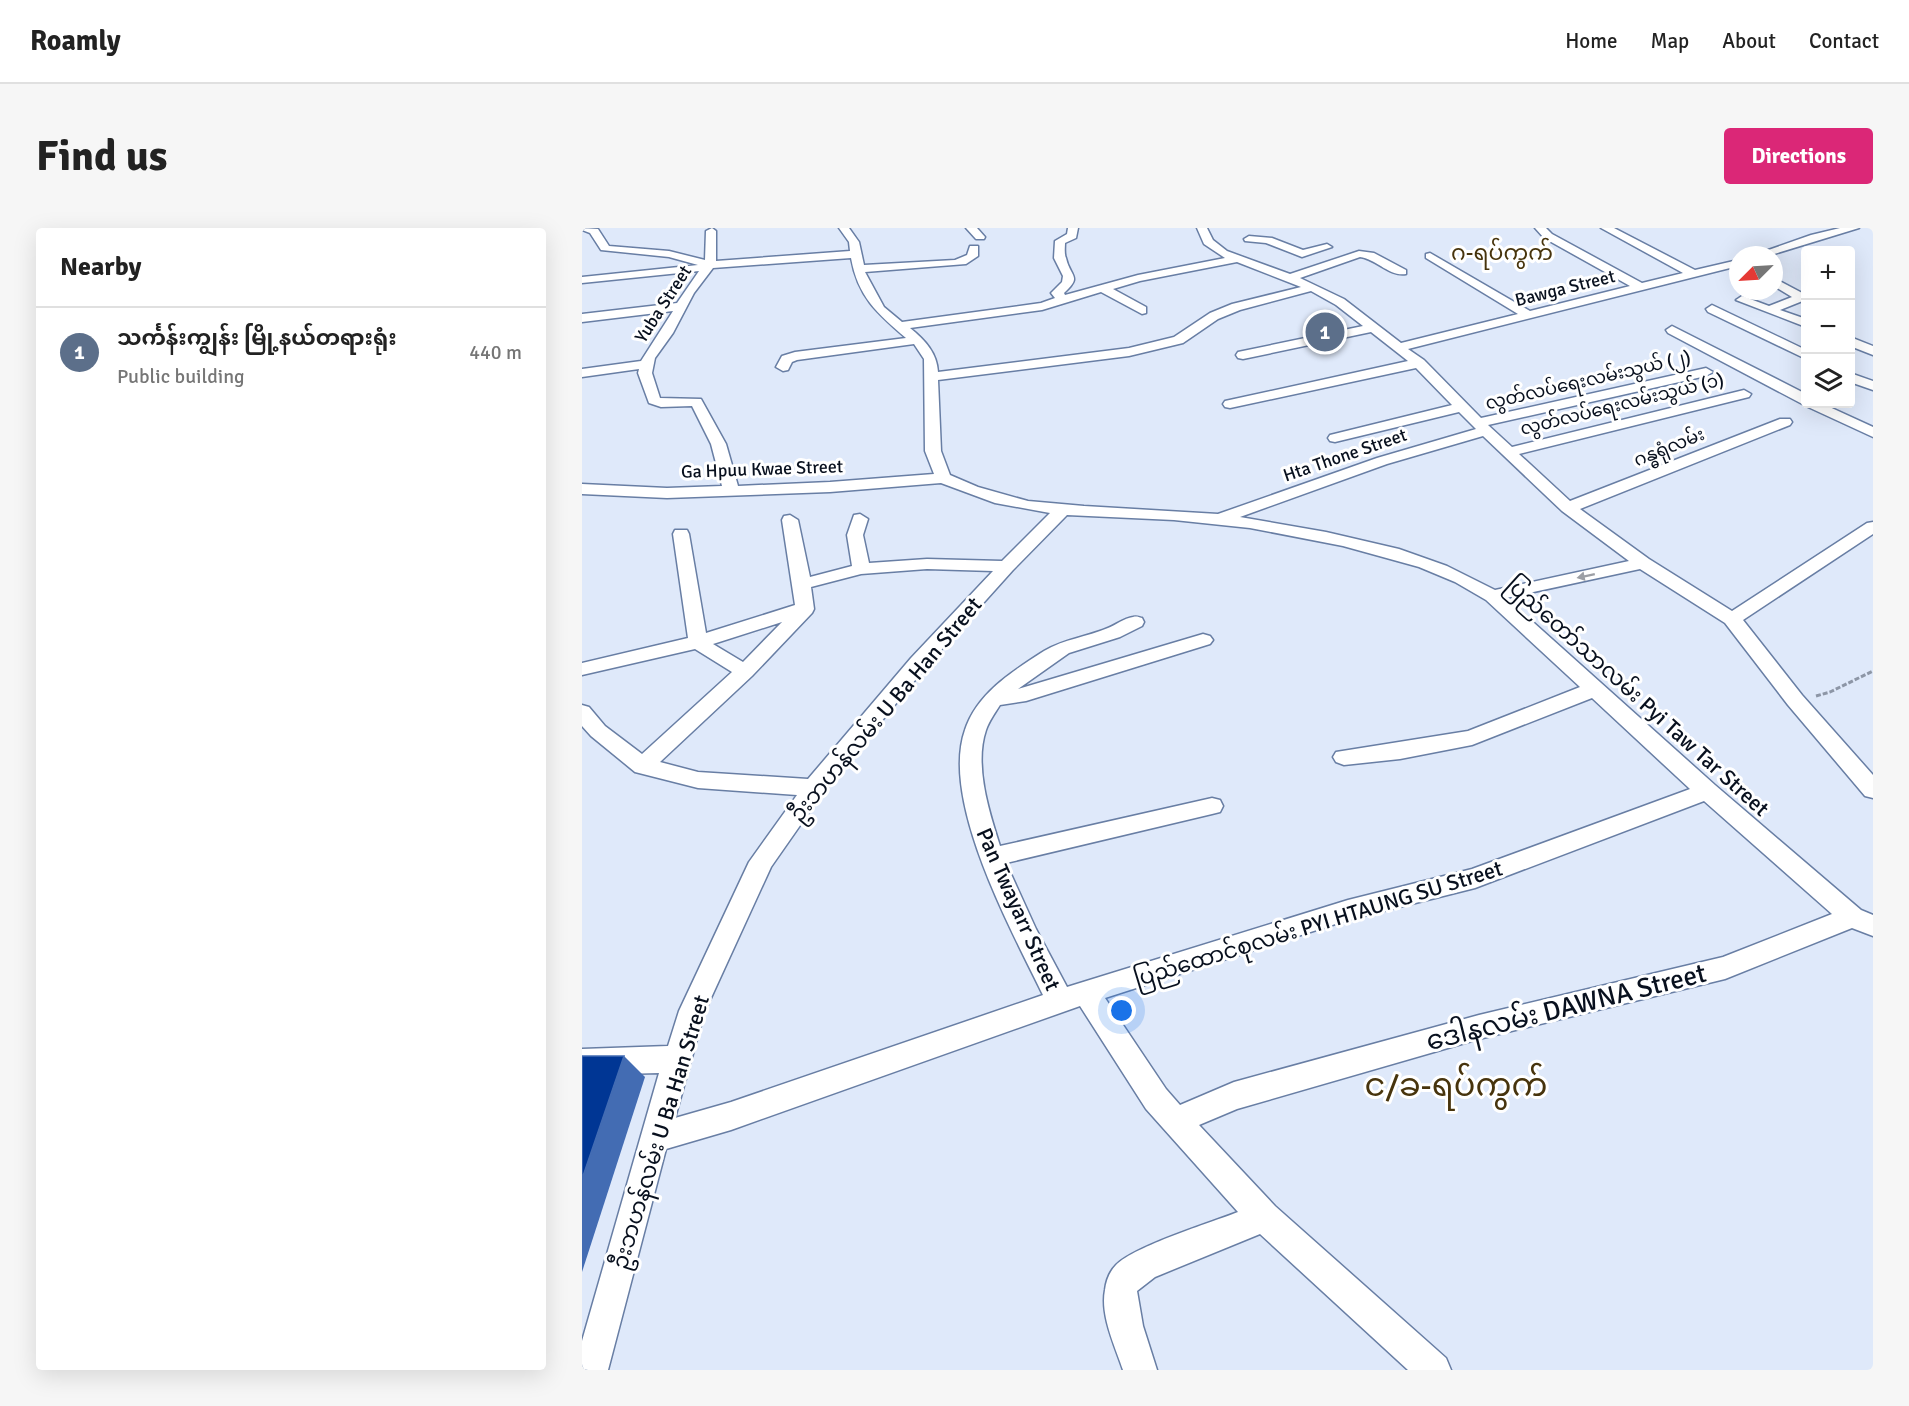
<!DOCTYPE html>
<html lang="en">
<head>
<meta charset="utf-8">
<style>
	:root { --surface:#fff; --page:#f6f6f6; --text:#222; --muted:#767676; --line:#e0e0e0; --accent:#db2777 }
	body { margin:0; font-family:Signika,"Noto Sans Myanmar",sans-serif; background:var(--page); color:var(--text) }
	.controls { position:absolute; right:18px; top:18px; display:grid; overflow:hidden; border-radius:6px; box-shadow:0 6px 24px #0002 }
	.controls button { width:54px; height:54px; display:grid; place-items:center; padding:0; border:0; border-bottom:2px solid var(--line); background:var(--surface); color:var(--text); font:30px sans-serif }
	.compass { position:absolute; left:1147px; top:18px; width:54px; height:54px; border-radius:50%; background:var(--surface); box-shadow:0 6px 24px #0002; rotate:246deg }
	.you { position:absolute; left:540px; top:783px; width:21px; height:21px; margin:-15px; border:4px solid #fff; border-radius:50%; background:#1a73e8; box-shadow:0 0 0 9px #1a73e833 }
	.badge { display:grid; place-items:center; width:39px; height:39px; border-radius:50%; background:var(--accent); color:#fff; font-size:20px; font-weight:700 }
	.pin { position:absolute; translate:-50% -50%; border:3px solid #fff; box-shadow:0 2px 6px #0006 }
	.list { margin:0; padding:0; list-style:none }
	h2 { display:flex; justify-content:space-between; align-items:center; height:78px; margin:0; padding:0 24px; font-size:26px }
	h2 small { font-size:20px; font-weight:400; color:var(--muted) }
	.list li { display:grid; grid-template-columns:39px 1fr auto; gap:18px; align-items:center; box-sizing:border-box; height:90px; padding:0 24px; border-top:2px solid var(--line) }
	.list b { display:block; font-size:22px; white-space:nowrap }
	.list p { margin:0; font-size:20px; white-space:nowrap; color:var(--muted) }
	.list em { font-size:20px; font-style:normal; color:var(--muted) }
	.icon { flex:none; width:33px; height:33px; fill:none; stroke:currentColor; stroke-width:2; stroke-linecap:round; stroke-linejoin:round }
	.map { position:relative; flex:none; width:1291px; height:1142px; overflow:hidden; border-radius:6px }
	header { display:flex; align-items:center; gap:36px; box-sizing:border-box; height:84px; padding:0 30px; background:var(--surface); border-bottom:2px solid var(--line) }
	header strong { font-size:28px }
	nav { display:flex; gap:33px; margin-inline-start:auto; font-size:21px }
	.intro { display:flex; align-items:center; justify-content:space-between; box-sizing:border-box; height:144px; padding:0 36px }
	h1 { margin:0; font-size:42px }
	.button { padding:15px 27px; border-radius:6px; background:var(--accent); color:#fff; font-size:21px; font-weight:700 }
	main { display:flex; gap:36px; padding:0 36px }
	aside { flex:1; background:var(--surface); border-radius:6px; box-shadow:0 6px 24px #0002 }
	.map>svg:first-child { display:block }
</style>
</head>
<body>
<header>
<strong>Roamly</strong>
<nav><a>Home</a><a>Map</a><a>About</a><a>Contact</a></nav>
</header>
<div class="intro"><h1>Find us</h1><a class="button">Directions</a></div>
<main>
<aside>
<h2>Nearby<small></small></h2>
<ul class="list">
<li><span class="badge" style="background:#5c6f8a">1</span><div><b>သင်္ကန်းကျွန်း မြို့နယ်တရားရုံး</b><p>Public building</p></div><em>440 m</em></li>
</ul>
</aside>
<div class="map">
<svg width="1291" height="1142" viewBox="0 0 1291 1142">
	<rect width="100%" height="100%" fill="#dfe9fa"/>
	<g fill="none" stroke-linecap="round" stroke-linejoin="round">
		<defs>
			<g id="minor">
				<path d="M0 0 16 1 27 18 87 23 123 32 124 3 130 0 134 3V33L268 23 267 14 257 0H267L277 14 282 37 373 32 385 27 388 18H396V28L384 36 283 44 302 79 320 94 459 75 473 70 469 65 480 54 481 48 472 30 473 13 485 6 486 0H496L494 10 483 15C483 19 482 26 484 30 488 49 501 48 482 65L483 67 556 47 643 30 622 16 615 0H625L631 12 645 23 708 46 777 23 792 25 824 42V46C808 49 794 31 778 29L718 50 762 71 819 115 936 86 844 30V26L848 25 948 83 1048 58 962 10 953 0H964L970 6 1060 55 1101 45 1019 0H1032L1113 42 1156 32V38L826 121 842 132 899 190 1124 140 1131 144 1124 148 906 197 930 219 1162 162 1169 166 1167 169 937 226 988 273 1198 191H1208L1210 194 1208 197 998 281 1067 331 1150 383 1285 295 1291 294V306L1161 392 1220 467 1291 547V570L1283 568 1206 477 1143 395 1058 341 924 370 1133 557 1279 682 1291 687V708L1270 700 1143 751 897 811 655 881 617 897 693 978 864 1130 869 1142H826L678 1006 573 1049 555 1063 561 1098 575 1142H541C533 1118 518 1087 523 1062 524 1053 528 1043 534 1037 553 1018 628 995 656 984L564 881 498 778 149 902 84 921 26 1142H0V1113L77 845 0 847V821L86 818 97 783 167 634 215 567 116 560 53 544 9 508 0 498V477L7 479 23 498 60 526 150 444 113 421 0 447V435L106 410 91 306 93 302H105L107 306 124 405 213 377 200 292 202 288 208 287 216 292 228 349 270 338 265 307 272 287 278 286 286 291 281 307 287 335 345 331 420 333 468 285 413 275 359 255 248 264 85 270 0 266V256L85 260 140 258 129 216 110 178 79 179 67 175 56 145 57 141 0 149V141L59 133 91 83 0 94V86L95 75 117 43 0 55V49L116 37 87 29 19 22 8 5 0 2ZM269 30C276 69 295 85 324 110L213 124 200 128 194 139 201 143 206 142 210 134 215 132 332 116 342 131 343 223 352 246 248 254 156 258 144 216 119 171 78 170 70 145 73 130 91 105 112 65 131 40ZM655 34 719 59 650 76 628 85 592 109 547 120 356 144C355 125 343 112 328 100L460 82 519 64 560 86 564 85V79L531 61 558 53ZM729 63 754 77 781 98 656 124 654 127 656 130 661 131 789 104 826 133 643 173 641 176 643 179 648 180 834 140 870 177 748 207 746 210 748 213 753 214 877 184 894 201 795 230 636 286 502 278 446 273 396 259 368 247 359 223 356 152 547 128 601 115 636 91 658 82ZM901 208 980 283 1047 333 913 362 865 338 817 321 744 304 658 289 805 236ZM485 287 592 292 668 300 761 318 837 339 873 354 904 372 998 459 886 503 754 524 751 529 754 534 762 537 818 531 890 517 1010 470 1108 561 890 641 766 672 485 759 454 701 424 635 630 586 638 584 641 578 638 572 630 570 418 618C407 584 392 537 404 502 407 493 413 485 418 477L444 473 628 416 631 412 628 408 621 406 436 461 487 425 538 409 560 398 562 394 560 390C556 389 555 388 551 389 542 390 534 397 526 400 505 409 482 411 462 423 431 443 395 465 383 502 358 573 430 703 461 767L149 874 93 890 123 783 189 639 240 566 343 440 431 342ZM345 341 411 343 329 430 226 551 116 544 78 534 170 448 230 385 232 381 229 359 279 346ZM200 394 161 434 131 416ZM1122 573 1250 686 1141 729 897 787 652 854 598 877 584 861 523 770 766 692 893 660Z"/>
				<path d="M384 0H395L403 9 402 11H394Z"/>
				<path d="M1258 0H1277L1189 27H1172L1229 7Z"/>
				<path d="M667 8 690 10 721 22 745 16 750 19 720 29 684 15 663 13 662 11Z"/>
				<path d="M1192 50 1224 67 1223 72 1198 82 1224 91V99L1154 72 1160 68 1187 78 1210 69 1192 58Z"/>
				<path d="M1130 77 1224 122V131L1126 84 1124 81Z"/>
				<path d="M1090 98 1224 166V176H1241L1291 199V209L1226 179 1086 105 1084 102Z"/>
				<path d="M1268 109 1291 118V127L1268 118Z"/>
				<path d="M1268 145 1291 153V162L1268 154Z"/>
			</g>
		</defs>
		<use href="#minor" stroke="#687ea4" stroke-width="3"/>
		<path stroke="#8d96a6" stroke-width="3" stroke-dasharray="5 2" stroke-linecap="butt" d="M1234 468 1248 464 1291 443"/>
		<use href="#minor" fill="#fff" fill-rule="evenodd"/>
	</g>
	<path fill="#436cb3" d="M42 828 63 849 0 1044V951Z"/>
	<path fill="#003694" stroke="#436cb3" stroke-width="1.5" d="M0 828H42L0 951Z"/>
	<defs><path id="oneway-solid" d="M-6-.8H1V-3.2L6.5 0L1 3.2V.8H-6Z" transform="scale(1.5)"/></defs>
	<use fill="#9c9fa5" href="#oneway-solid" transform="translate(1004 348) rotate(168)"/>
	<g text-anchor="middle" stroke-width="6" stroke-linejoin="round" paint-order="stroke">
		<g font-size="18" fill="#08101e" stroke="#fff">
			<text transform="translate(983 60) rotate(-14)" y="6">Bawga Street</text>
			<text transform="translate(81 76) rotate(-57)" y="6">Yuba Street</text>
			<text transform="translate(1006 152) rotate(-13)" y="6">လွတ်လပ်ရေးလမ်းသွယ် (၂)</text>
			<text transform="translate(1040 176) rotate(-14)" y="6">လွတ်လပ်ရေးလမ်းသွယ် (၁)</text>
			<text transform="translate(1087 219) rotate(-22)" y="6">ဂန္ဓရုံလမ်း</text>
			<text transform="translate(763 227) rotate(-19)" y="6">Hta Thone Street</text>
			<text transform="translate(180 241) rotate(-2)" y="6">Ga Hpuu Kwae Street</text>
		</g>
		<g font-size="22" fill="#47340d" stroke="#fff">
			<text x="920" y="32">ဂ-ရပ်ကွက်</text>
		</g>
		<g font-size="22" fill="#08101e" stroke="#fff">
			<text transform="translate(1056 468) rotate(42)" y="8">ပြည်တော်သာလမ်း Pyi Taw Tar Street</text>
			<text transform="translate(303 481) rotate(-50)" y="8">ဦးဘဟန်လမ်း U Ba Han Street</text>
			<text transform="translate(437 681) rotate(66)" y="8">Pan Twayarr Street</text>
			<text transform="translate(736 695) rotate(-17)" y="8">ပြည်ထောင်စုလမ်း PYI HTAUNG SU Street</text>
			<text transform="translate(78 904) rotate(-73)" y="8">ဦးဘဟန်လမ်း U Ba Han Street</text>
		</g>
		<g font-size="27" fill="#08101e" stroke="#fff">
			<text transform="translate(984 779) rotate(-14)" y="9">ဒေါနလမ်း DAWNA Street</text>
		</g>
		<g font-size="32" fill="#47340d" stroke="#fff">
			<text x="874" y="868">င/ခ-ရပ်ကွက်</text>
		</g>
	</g>
</svg>
<div class="controls">
<button>+</button>
<button>−</button>
<button><svg class="icon" aria-label="layers" viewBox="0 0 24 24"><path d="M12 4l9 5-9 5-9-5zM3 14l9 5 9-5"/></svg></button>
</div>
<svg class="compass" viewBox="-18 -18 36 36"><path d="M0-13l5 13h-10z" fill="#e53935"/><path d="M0 13l5-13h-10z" fill="#767676"/></svg>
<div class="you"></div>
<div class="pin badge" style="left:743px;top:104px;background:#5c6f8a">1</div>
</div>
</main>
</body>
</html>
